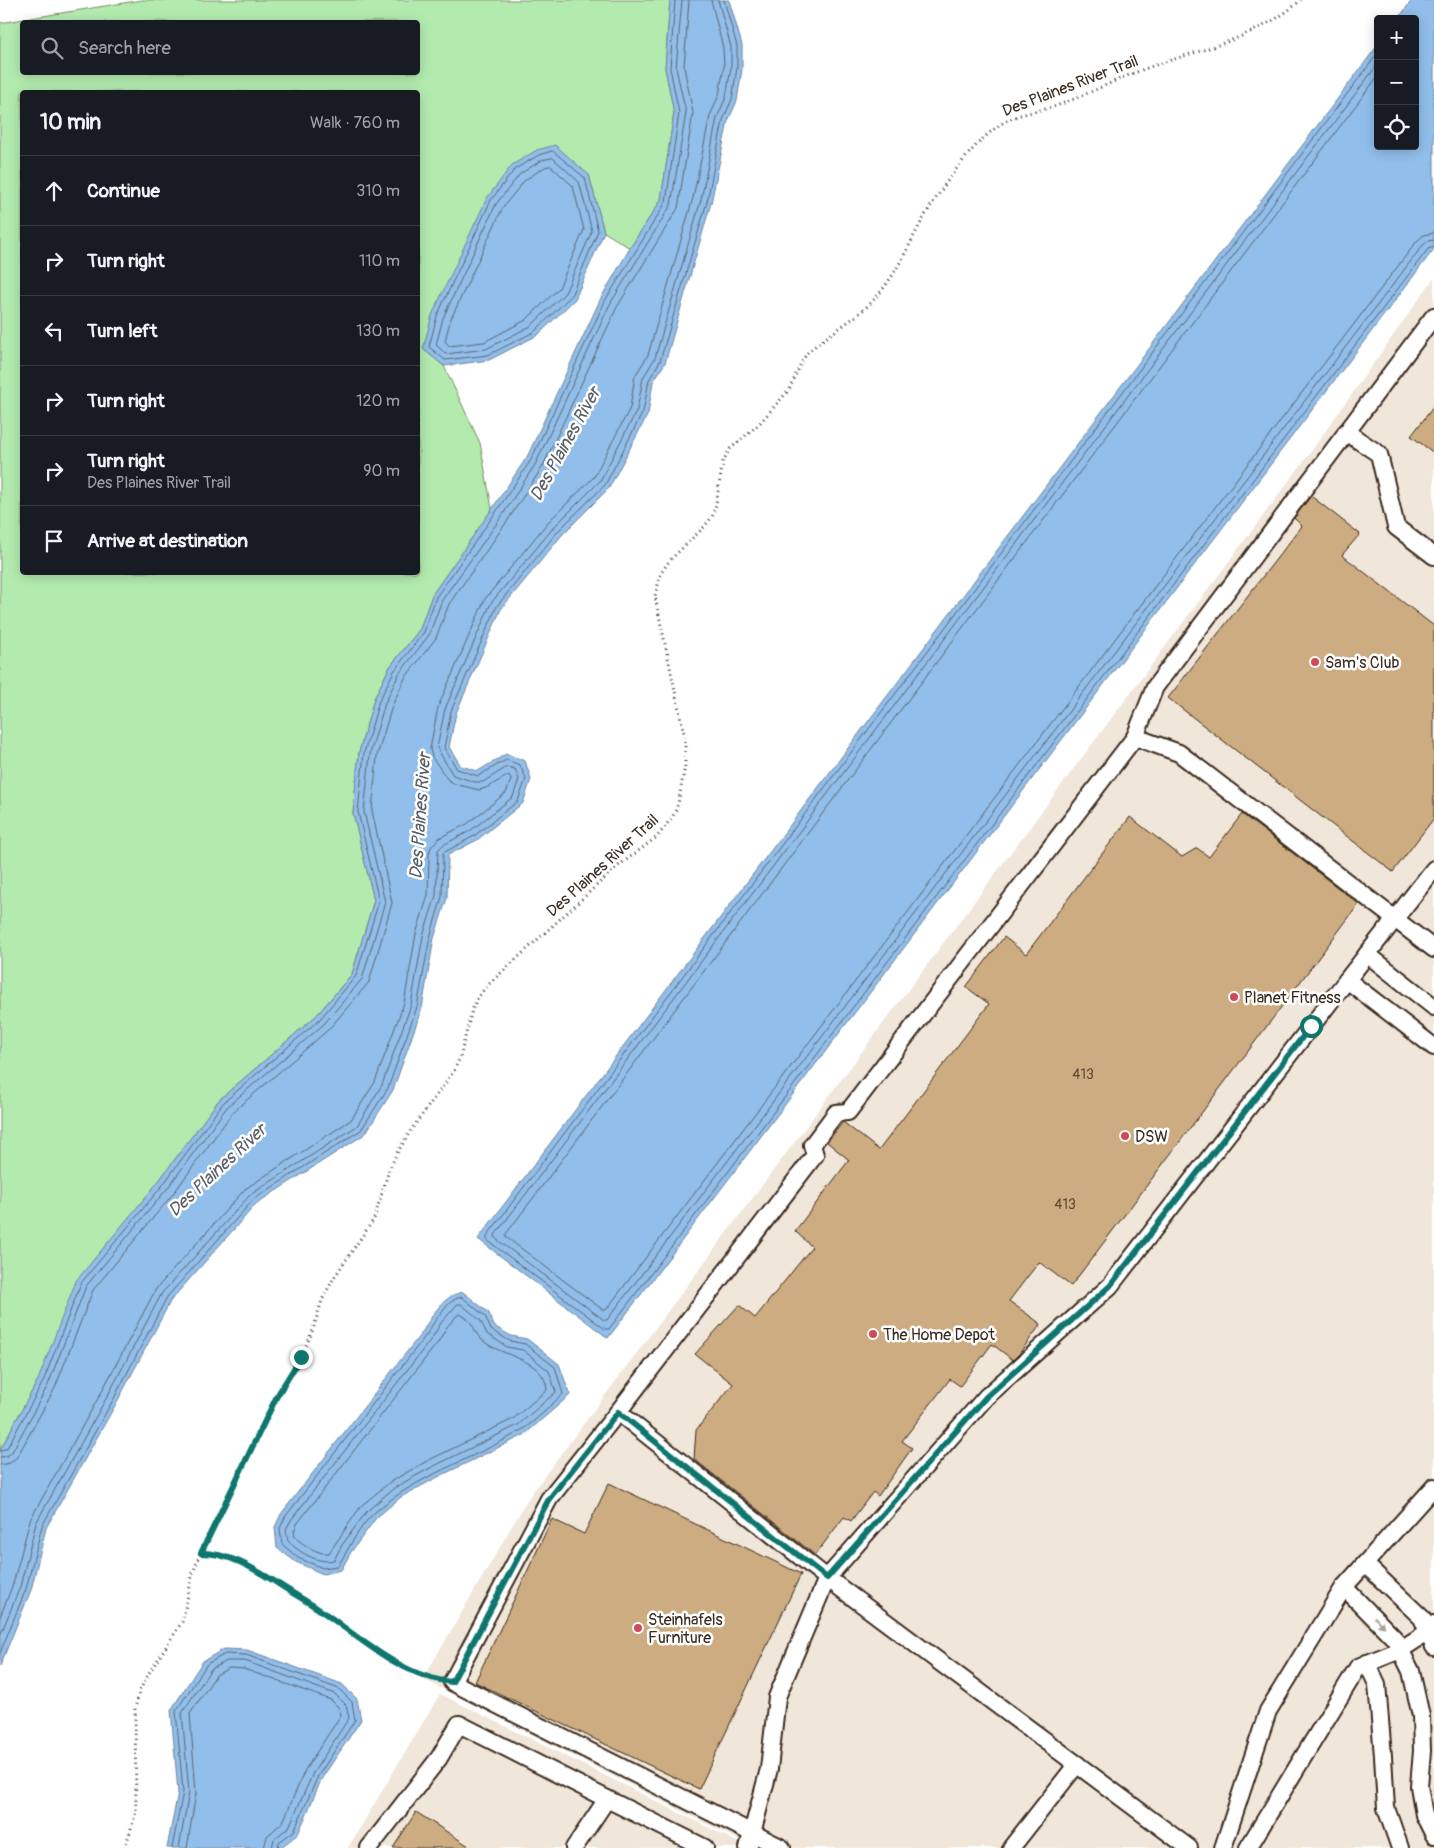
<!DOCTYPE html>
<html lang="en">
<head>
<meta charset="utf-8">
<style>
	:root { --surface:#171b24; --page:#20242c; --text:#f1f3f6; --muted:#9ea1a6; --line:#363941 }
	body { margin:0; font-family:Pangolin,sans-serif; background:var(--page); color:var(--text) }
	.controls { position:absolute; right:15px; top:15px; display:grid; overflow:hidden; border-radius:5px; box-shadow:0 2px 12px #0003 }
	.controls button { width:45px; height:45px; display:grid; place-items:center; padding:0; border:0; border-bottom:1px solid var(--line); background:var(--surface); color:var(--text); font:25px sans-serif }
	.stop { position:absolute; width:15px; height:15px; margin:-11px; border:4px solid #0f766e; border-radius:50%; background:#fff }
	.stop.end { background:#0f766e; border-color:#fff; box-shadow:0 1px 5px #0008 }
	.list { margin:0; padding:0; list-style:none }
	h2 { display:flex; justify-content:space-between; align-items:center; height:65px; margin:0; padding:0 20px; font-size:21px }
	h2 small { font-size:16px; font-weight:400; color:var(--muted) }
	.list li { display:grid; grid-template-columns:32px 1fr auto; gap:15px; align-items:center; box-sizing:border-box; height:70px; padding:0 20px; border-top:1px solid var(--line) }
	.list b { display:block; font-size:19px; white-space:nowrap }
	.list p { margin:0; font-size:16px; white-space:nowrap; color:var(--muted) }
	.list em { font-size:16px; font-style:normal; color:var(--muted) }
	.icon { flex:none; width:28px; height:28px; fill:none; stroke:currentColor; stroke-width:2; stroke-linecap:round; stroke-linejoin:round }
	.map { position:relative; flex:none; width:1434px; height:1848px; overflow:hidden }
	.search { position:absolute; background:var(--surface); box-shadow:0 2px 12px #0003; left:20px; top:20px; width:400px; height:55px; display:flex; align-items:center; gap:12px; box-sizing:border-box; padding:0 18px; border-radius:5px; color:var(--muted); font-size:19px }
	.panel { position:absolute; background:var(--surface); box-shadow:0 2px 12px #0003; left:20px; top:90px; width:400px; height:485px; border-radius:5px }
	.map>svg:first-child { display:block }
</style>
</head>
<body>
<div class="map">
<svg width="1434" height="1848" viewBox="0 0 1434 1848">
	<rect width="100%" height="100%" fill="#fff"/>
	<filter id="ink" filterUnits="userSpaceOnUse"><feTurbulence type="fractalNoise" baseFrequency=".02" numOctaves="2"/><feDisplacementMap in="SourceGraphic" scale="10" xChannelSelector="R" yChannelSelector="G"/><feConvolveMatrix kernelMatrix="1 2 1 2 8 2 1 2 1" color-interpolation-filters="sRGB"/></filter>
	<g filter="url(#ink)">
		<g fill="#f0e6d9">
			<path d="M1434 278V1848H754L423 1679 529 1497 1310 453Z"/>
			<path d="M440 1694 628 1787 749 1848H348Z"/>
		</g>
		<path fill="#b3ebae" stroke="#778a66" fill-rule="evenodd" d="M142 0H670L665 68 674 113 661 200 630 248 604 232 589 175 423 349 444 366 480 443 492 509 432 595 420 629 389 668 374 699 359 752 353 813 374 900 352 974 316 1016 219 1100 158 1182 38 1380 0 1450V23ZM22 22H418V72H22ZM22 92H418V572H22Z"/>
		<g fill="#91beea" stroke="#6f8398">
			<path d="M670 0H729L742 45V69L737 101 728 121 711 203 665 363 653 382 648 414 609 488 562 535 501 609 456 713 449 747 461 766 478 771 506 754 525 761 531 779 523 803 477 840 448 855 447 898 434 938 422 1008 393 1090 365 1134 257 1203 171 1300 117 1402 46 1528 31 1590 0 1666V1450L38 1380 76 1281 158 1182 219 1100 316 1016 352 974 374 900 353 813 359 752 374 699 389 668 420 629 432 595 492 509 527 457 601 298 630 248 661 200 674 113 665 68Z"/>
			<path d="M1412 0H1434V249L608 1338 478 1239 1378 45V146H1415V19H1398Z"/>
			<path d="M555 145 589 175 604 232 575 299 538 335 489 360 444 366 423 349 432 315 487 198 512 165 537 150Z"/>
			<path d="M463 1292 489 1313 494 1326 511 1336 527 1339 559 1364 570 1395 524 1435 436 1478 401 1497 376 1518 351 1552 341 1570 323 1574 296 1562 277 1548 275 1527 281 1514 423 1331C432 1315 444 1295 463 1292Z"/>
			<path d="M224 1649 247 1650 342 1684 357 1699 361 1720 322 1778 298 1834 280 1848H167L178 1792 171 1710 203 1661Z"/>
		</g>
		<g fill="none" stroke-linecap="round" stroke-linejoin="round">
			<g stroke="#5d6570" stroke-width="1">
				<path d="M1378 53 487 1236V1240L605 1329H609L1428 249 1434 247"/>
				<path d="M1378 64 495 1235 496 1239 604 1320H607L1423 245 1428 241 1434 240"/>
				<path d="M1378 76 506 1234V1237L603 1310H606L1417 241 1424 235 1434 233"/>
				<path d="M553 151 585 178 598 231 571 296 534 332 488 355 445 360 429 347 437 316 491 200 515 169 539 155Z"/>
				<path d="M553 158 579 182 592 231 565 293 531 326 486 349 446 354 436 345 443 318 496 204 520 174 542 160Z"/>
				<path d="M551 166 573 186 584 230 559 288 526 320 484 342 449 346 445 341 450 321 503 207 525 180 545 167Z"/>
				<path d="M462 1297 485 1316 491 1330 510 1341 525 1344 555 1367 563 1394C550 1406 535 1422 520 1431 472 1460 417 1475 374 1513 359 1527 349 1548 338 1566L323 1568 298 1558 282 1544 280 1528 285 1517 427 1334C434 1322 448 1298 462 1297Z"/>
				<path d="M458 1304H461L480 1320 487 1334 507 1347 523 1350 549 1371 556 1392 518 1425 430 1468 394 1488 367 1511 342 1545 334 1560C317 1564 299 1552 288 1541L286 1529 291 1520 432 1338 441 1323Z"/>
				<path d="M459 1314C475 1320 472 1331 482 1340 501 1357 545 1358 547 1390L513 1419 427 1461 390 1482 361 1506 329 1553C318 1555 302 1544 295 1537L294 1531 297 1524 438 1342 447 1327Z"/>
				<path d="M0 1451 7 1448 43 1382 81 1283 162 1186 223 1103 320 1019 356 976 379 901 358 812 364 753 379 701 394 671 424 632 436 597 496 512 531 460 605 301 666 202 679 113 670 68 675 0"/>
				<path d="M0 1457 7 1456 12 1452 48 1385 86 1286 167 1189 227 1107 324 1024 362 979 385 902 364 812 370 754 385 703 399 674 429 635 442 600 502 516 536 463 610 304 671 205 686 113 676 68 682 0"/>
				<path d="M0 1465 10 1463 17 1457 55 1388 93 1290 173 1194 233 1112 329 1029 369 982 392 903 372 811 377 756 392 706 405 678 436 638 449 604 508 520 543 466 617 307 678 208 693 113 684 67 689 0"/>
				<path d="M0 1617 13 1584 30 1520 101 1393 156 1289 245 1189 351 1120 375 1082 404 1003 416 934 428 895 429 854 431 847 439 838 467 824 506 793 511 780 509 775 486 788 479 790 455 784 448 780 432 757 430 749 438 707 485 599 548 522 594 477 630 408 635 376 648 355 693 198 710 116 719 95 724 67 723 48 711 0"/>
				<path d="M0 1636 20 1587 36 1523 107 1397 162 1293 250 1195 357 1126 382 1085 411 1005 423 936 436 896 438 850 443 845 470 831 513 797 519 779 515 769 507 767 483 782H475L453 775 437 748 445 709 491 603 554 527 600 481 637 410 643 378 655 358 701 200 717 118 726 97 731 68V47L718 0"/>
				<path d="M0 1653 26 1589 42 1526 113 1400 167 1297 254 1199 361 1130 388 1088 417 1007 430 937 442 897 443 853 474 836 518 801 526 779 520 765 506 760 478 776 457 769 444 748 451 711 497 606 558 531 605 485 643 412 649 380 660 361 707 202 723 120 732 99 737 68V46L724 0"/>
				<path d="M172 1848 183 1792 176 1711 207 1664 225 1654 246 1655 339 1689 352 1702 355 1720 318 1776 294 1831 279 1842 278 1848"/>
				<path d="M179 1848 189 1792 182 1713 211 1669 227 1661H245L335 1694 346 1705 349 1718 313 1773 289 1827 274 1839 272 1848"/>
				<path d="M187 1848 196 1793 190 1714 216 1675 229 1668 244 1669 331 1700 339 1708 341 1715 305 1770 283 1822 267 1836 264 1848"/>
			</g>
		</g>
		<g fill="#ccac80" stroke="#3b2a1e">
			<path d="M1434 406V453L1411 436Z"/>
			<path d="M1311 496 1360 534 1342 555 1434 626V818L1393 872 1168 698 1302 526 1294 518Z"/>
			<path d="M1242 814 1359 904 1071 1286 1039 1262 1009 1301 1041 1324 1019 1354 1013 1360 992 1344 960 1386 950 1379 902 1441 912 1448 878 1496 873 1492 851 1521 844 1517 815 1555 694 1459 696 1430 733 1384 695 1354 739 1305 755 1318 812 1247 795 1231 849 1160 827 1142 843 1122 879 1150 989 1004 966 987 1004 937 1026 954 1130 817 1182 857 1197 848 1209 857Z"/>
			<path d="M609 1483 801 1574 699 1789 475 1682 552 1519 584 1534Z"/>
			<path d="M416 1812 472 1848H393Z"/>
		</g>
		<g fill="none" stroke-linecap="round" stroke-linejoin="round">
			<defs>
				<g id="minor">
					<path d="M1346 432 1379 454 1396 527 1434 556"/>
					<path d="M1135 737 1155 687 1434 316"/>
					<path d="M1367 954 1434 1007"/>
					<path d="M1347 980 1434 869"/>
					<path d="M618 1412 815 1155 812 1145 836 1113 848 1112 1135 737 1179 753 1434 949"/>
					<path d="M1365 1564 1422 1618 1434 1647"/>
					<path d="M1344 1587 1395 1639 1411 1671 1421 1716 1422 1751 1419 1786 1424 1815 1434 1835"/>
					<path d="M1367 1663 1377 1684 1383 1756 1386 1808 1400 1848"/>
					<path d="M369 1848 439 1758 459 1724 607 1799"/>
					<path d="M574 1848 607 1799 705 1848"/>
					<path d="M748 1848 752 1833 452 1682 549 1499 618 1412 827 1578 1189 1848"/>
					<path d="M782 1848 752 1833 769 1769 777 1697 827 1578 986 1397 1110 1286 1347 980 1434 1047"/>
					<path d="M1011 1848 1077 1764"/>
					<path d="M1223 1848 1268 1711 1344 1587 1434 1487"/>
					<path d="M1248 1848 1358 1667 1400 1650 1428 1632 1434 1624"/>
				</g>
			</defs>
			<use href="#minor" stroke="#3b2a1e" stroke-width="20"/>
			<g stroke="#3b2a1e" stroke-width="3" stroke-dasharray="1 4" stroke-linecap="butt">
				<path d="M201 1553C229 1553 252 1567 275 1582 290 1591 305 1600 320 1610 353 1632 400 1673 439 1681"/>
				<path d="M125 1848 136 1812 135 1708 140 1690 149 1673 182 1622 193 1573 205 1542 277 1396 301 1357 313 1330 322 1300 335 1276 374 1219 389 1170 397 1153 411 1130 454 1071 460 1057 472 1010 478 997 489 984 618 866 657 837 673 816 678 804 685 766V738L655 596 661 573 670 560 704 527 712 517 716 504 723 461 730 449 759 424 789 390 801 363 807 353C831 331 862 317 882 290 902 265 912 236 929 209 948 179 975 139 1006 121 1021 113 1040 111 1056 106 1087 95 1116 79 1147 68 1201 49 1257 39 1301 0"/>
			</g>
			<use href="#minor" stroke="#fff" stroke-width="16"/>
		</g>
		<defs><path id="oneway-solid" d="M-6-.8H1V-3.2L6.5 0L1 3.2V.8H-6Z" transform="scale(1.25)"/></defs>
		<use fill="#a79f9a" href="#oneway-solid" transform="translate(1379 1622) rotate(47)"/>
	</g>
	<g fill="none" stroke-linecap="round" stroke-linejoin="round" filter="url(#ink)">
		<path stroke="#0f766e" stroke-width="6" d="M301 1357 277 1396 201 1553C228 1553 251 1567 274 1581 290 1592 307 1601 323 1612 361 1639 403 1677 452 1682L549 1499 618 1412 827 1578 986 1397 1110 1286 1311 1026"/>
	</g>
	<g fill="#d1495b" stroke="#fff" stroke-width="2">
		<circle cx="1315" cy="662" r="5"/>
		<circle cx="1234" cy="997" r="5"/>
		<circle cx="1125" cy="1136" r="5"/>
		<circle cx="873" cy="1334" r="5"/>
		<circle cx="638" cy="1628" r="5"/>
	</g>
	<g text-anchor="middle" stroke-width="5" stroke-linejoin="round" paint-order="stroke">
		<g font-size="14" fill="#5f4a36">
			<text x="1083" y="1079">413</text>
			<text x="1065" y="1209">413</text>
		</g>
		<g font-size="16" fill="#3b2a1e" stroke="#fff">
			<text transform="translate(1070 85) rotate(-21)" y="6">Des Plaines River Trail</text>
			<text transform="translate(602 865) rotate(-42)" y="6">Des Plaines River Trail</text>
		</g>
		<g font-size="16" fill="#3b2a1e" stroke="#fff" text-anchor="start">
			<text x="1325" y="668">Sam's Club</text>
			<text x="1244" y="1003">Planet Fitness</text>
			<text x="1135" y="1142">DSW</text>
			<text x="883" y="1340">The Home Depot</text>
			<text x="648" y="1625">Steinhafels<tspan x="648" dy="18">Furniture</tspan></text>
		</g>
		<g font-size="18" font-style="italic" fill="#595e65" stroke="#fff">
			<text transform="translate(565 444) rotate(-61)" y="6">Des Plaines River</text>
			<text transform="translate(420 816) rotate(-86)" y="6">Des Plaines River</text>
			<text transform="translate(217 1170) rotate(-43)" y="6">Des Plaines River</text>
		</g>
	</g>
</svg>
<div class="controls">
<button>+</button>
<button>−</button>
<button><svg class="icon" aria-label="locate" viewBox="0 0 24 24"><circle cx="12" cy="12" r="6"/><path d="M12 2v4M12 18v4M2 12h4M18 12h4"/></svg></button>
</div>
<div class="stop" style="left:1311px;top:1026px"></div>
<div class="stop end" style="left:301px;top:1357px"></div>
<div class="search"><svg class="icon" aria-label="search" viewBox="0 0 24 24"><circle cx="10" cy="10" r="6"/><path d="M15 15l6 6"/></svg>Search here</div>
<section class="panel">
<h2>10 min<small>Walk · 760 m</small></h2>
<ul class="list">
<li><svg class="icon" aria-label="ahead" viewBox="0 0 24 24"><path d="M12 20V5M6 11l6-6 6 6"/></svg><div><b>Continue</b></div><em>310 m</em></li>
<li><svg class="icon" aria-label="right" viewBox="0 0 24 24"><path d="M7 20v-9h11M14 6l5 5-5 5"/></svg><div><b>Turn right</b></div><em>110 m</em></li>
<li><svg class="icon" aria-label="left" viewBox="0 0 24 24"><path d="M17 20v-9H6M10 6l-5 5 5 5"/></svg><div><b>Turn left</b></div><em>130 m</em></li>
<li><svg class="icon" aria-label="right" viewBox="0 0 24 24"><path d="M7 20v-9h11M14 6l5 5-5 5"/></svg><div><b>Turn right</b></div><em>120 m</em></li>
<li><svg class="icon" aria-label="right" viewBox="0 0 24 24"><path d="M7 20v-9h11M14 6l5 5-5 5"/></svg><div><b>Turn right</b><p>Des Plaines River Trail</p></div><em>90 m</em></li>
<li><svg class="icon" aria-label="arrive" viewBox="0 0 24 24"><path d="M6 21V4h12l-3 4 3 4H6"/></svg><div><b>Arrive at destination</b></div></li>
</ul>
</section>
</div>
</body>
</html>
